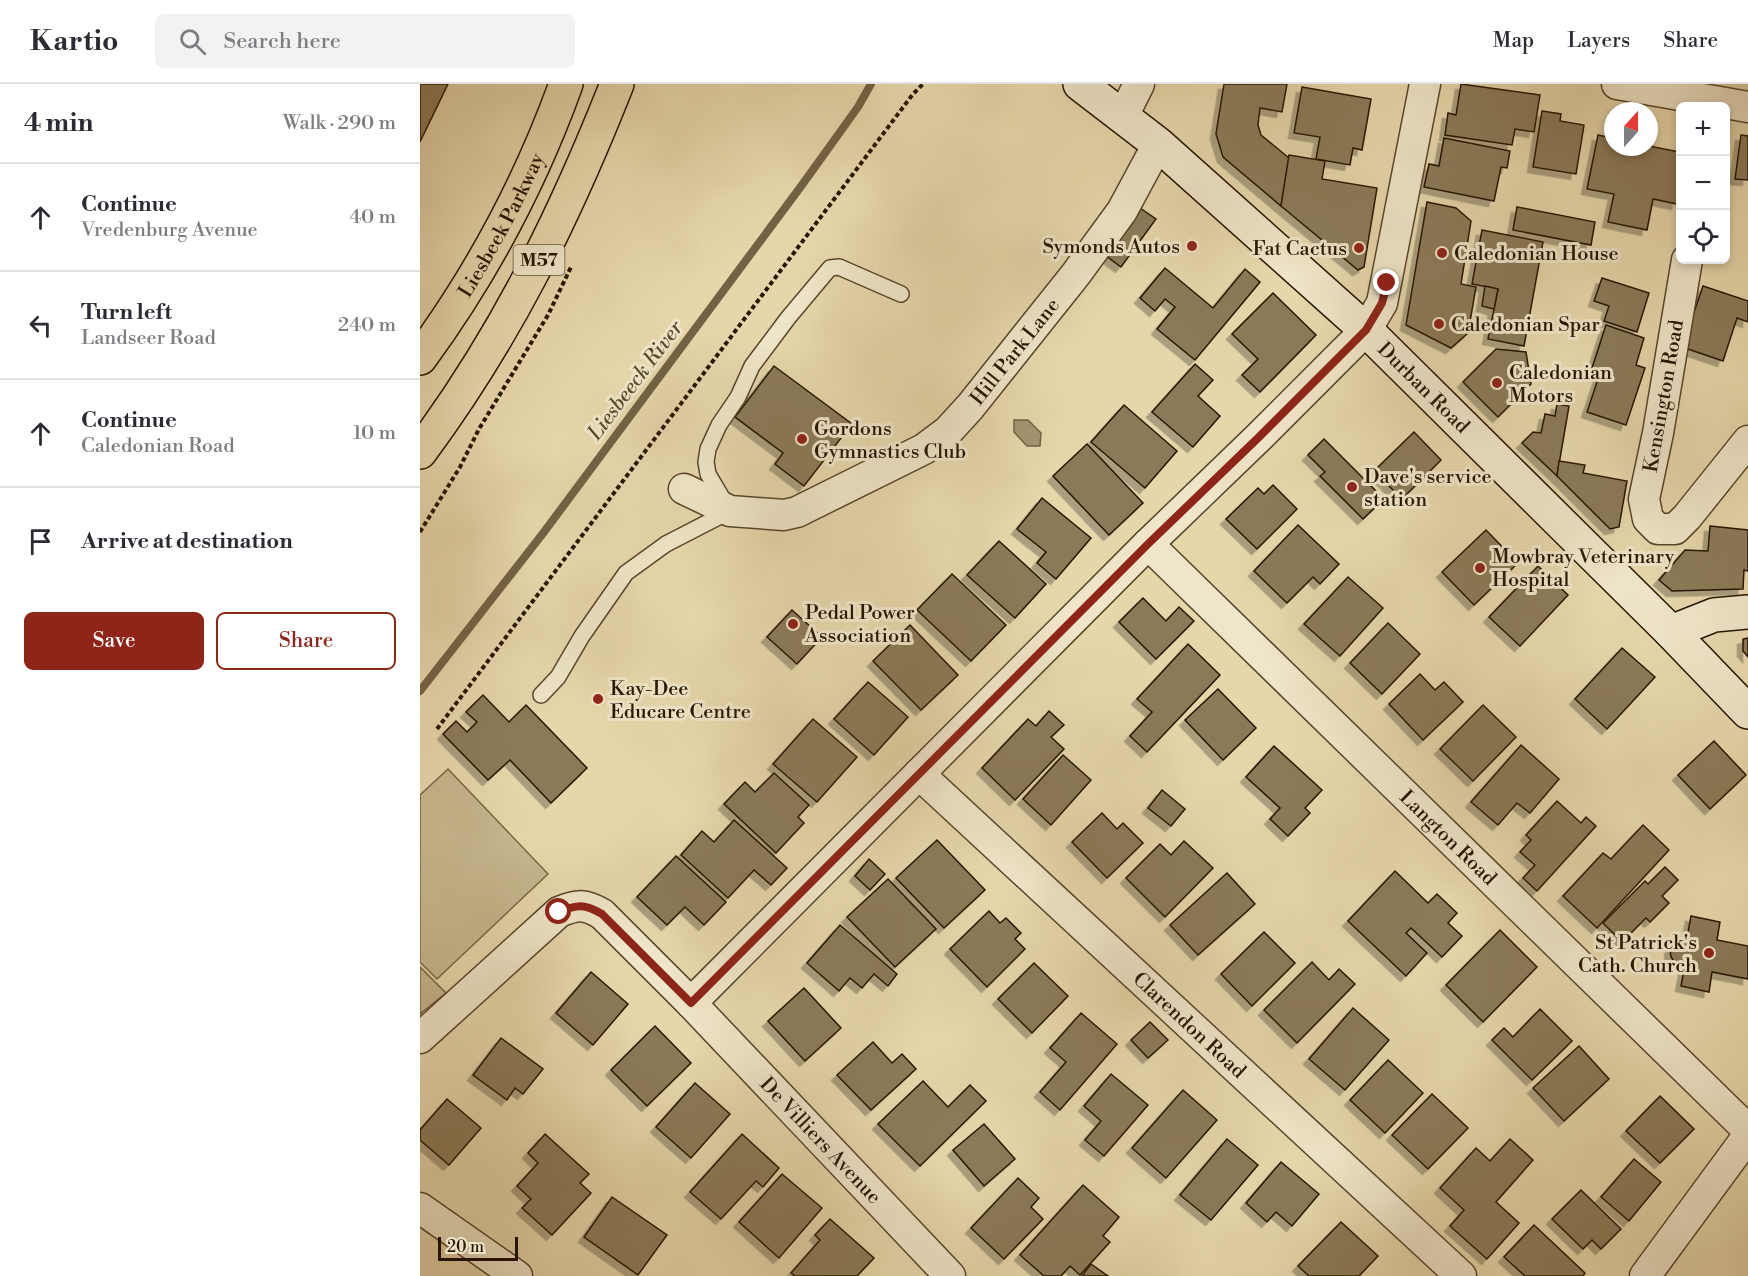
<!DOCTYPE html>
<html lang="en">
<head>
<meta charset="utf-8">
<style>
	:root { --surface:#fff; --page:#f2f2f3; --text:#2b2b33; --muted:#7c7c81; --line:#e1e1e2; --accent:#8f2418 }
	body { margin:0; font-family:"Libre Bodoni",serif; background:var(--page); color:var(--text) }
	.controls { position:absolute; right:18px; top:18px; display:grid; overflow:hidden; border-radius:9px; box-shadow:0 3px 9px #0003 }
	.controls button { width:54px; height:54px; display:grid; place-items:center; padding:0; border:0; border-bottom:2px solid var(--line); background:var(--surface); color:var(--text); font:30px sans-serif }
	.compass { position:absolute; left:1184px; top:18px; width:54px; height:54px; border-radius:50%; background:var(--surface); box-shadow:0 3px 9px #0003; rotate:21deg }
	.scale { position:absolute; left:18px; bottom:15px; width:80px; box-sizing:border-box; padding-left:6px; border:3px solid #281600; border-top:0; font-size:16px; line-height:21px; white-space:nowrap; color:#281600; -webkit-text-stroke:4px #efe5c8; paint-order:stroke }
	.stop { position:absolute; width:18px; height:18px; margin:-14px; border:4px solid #8f2418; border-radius:50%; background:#fff }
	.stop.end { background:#8f2418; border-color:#fff; box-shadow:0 2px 6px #0008 }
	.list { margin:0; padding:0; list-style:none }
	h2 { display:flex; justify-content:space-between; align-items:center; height:78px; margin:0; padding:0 24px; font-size:26px }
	h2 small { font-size:20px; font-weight:400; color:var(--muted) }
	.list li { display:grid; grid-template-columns:39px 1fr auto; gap:18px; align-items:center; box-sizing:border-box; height:108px; padding:0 24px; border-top:2px solid var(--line) }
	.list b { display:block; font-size:22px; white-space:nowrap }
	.list p { margin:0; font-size:20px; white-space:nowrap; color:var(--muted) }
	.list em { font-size:20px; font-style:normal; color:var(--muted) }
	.actions { display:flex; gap:12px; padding:18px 24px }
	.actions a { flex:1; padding:14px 0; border:2px solid var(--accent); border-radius:9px; text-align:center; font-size:21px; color:var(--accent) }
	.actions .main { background:var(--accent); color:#fff }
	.icon { flex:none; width:33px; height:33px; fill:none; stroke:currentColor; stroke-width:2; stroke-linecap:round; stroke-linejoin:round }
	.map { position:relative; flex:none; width:1328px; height:1192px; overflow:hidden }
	header { display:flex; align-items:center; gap:36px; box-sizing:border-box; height:84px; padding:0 30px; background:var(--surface); border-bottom:2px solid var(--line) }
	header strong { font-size:28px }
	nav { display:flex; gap:33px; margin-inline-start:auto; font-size:21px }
	.search { width:420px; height:54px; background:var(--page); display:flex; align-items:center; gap:15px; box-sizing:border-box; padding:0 21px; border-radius:9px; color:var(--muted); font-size:22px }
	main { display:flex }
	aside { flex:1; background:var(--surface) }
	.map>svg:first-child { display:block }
</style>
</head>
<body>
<header>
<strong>Kartio</strong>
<div class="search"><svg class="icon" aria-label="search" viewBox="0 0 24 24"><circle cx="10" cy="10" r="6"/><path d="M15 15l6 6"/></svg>Search here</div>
<nav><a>Map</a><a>Layers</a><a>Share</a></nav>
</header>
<main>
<aside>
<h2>4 min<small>Walk · 290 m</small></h2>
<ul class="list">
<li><svg class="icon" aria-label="ahead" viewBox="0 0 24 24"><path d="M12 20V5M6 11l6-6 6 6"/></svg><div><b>Continue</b><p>Vredenburg Avenue</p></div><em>40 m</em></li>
<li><svg class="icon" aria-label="left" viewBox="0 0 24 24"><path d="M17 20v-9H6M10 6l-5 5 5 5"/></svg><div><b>Turn left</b><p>Landseer Road</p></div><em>240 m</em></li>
<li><svg class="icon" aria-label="ahead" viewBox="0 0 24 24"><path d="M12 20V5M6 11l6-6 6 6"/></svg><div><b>Continue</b><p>Caledonian Road</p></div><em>10 m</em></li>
<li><svg class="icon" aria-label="arrive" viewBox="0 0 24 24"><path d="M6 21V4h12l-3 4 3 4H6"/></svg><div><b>Arrive at destination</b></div></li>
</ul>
<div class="actions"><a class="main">Save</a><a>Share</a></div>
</aside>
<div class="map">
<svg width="1328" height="1192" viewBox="0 0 1328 1192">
	<defs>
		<filter id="shadow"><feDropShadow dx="-5.5" dy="5.5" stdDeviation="0" flood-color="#0004"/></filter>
	</defs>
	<rect width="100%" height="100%" fill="#e6d7ab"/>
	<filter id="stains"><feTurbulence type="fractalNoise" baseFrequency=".00333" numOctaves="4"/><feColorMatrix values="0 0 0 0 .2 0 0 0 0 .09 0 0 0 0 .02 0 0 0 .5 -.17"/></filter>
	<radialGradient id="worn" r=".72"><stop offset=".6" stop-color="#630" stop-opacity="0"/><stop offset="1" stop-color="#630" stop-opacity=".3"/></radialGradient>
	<g fill="#c6b68e" stroke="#776647" stroke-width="1.5">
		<path d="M28 685 128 790 17 895 0 878V711Z"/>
		<path d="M0 883 26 909 0 930Z"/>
	</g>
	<path fill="#a59571" stroke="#736244" stroke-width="1.5" d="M594 336H608L621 349 620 362H607L594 348Z"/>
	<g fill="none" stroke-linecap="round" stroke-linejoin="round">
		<path stroke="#736244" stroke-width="8" d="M0 607 124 448 382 101 438 23 451 0"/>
	</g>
	<g fill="#8b7a59" stroke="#281600" stroke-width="1.5" filter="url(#shadow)">
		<path d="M0 0H28L0 58Z"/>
		<path d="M804 0H867L862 28 840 24 838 41 841 51 869 74 861 122 803 73 796 50Z"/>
		<path d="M1041 0 1120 11 1114 48 1095 45 1092 61 1025 51 1028 29 1036 31Z"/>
		<path d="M882 3 951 15 942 66 933 64 930 81 896 75 900 53 874 49Z"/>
		<path d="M1122 27 1141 30 1140 37 1164 41 1156 90 1113 83Z"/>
		<path d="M1178 51 1193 54V63L1229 62 1260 68V104L1257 120 1233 115 1227 146 1188 138 1194 110 1167 105Z"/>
		<path d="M1321 51 1328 52V96L1315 95Z"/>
		<path d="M1024 54 1090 67 1087 84 1081 83 1074 117 1004 103 1009 80 1019 82Z"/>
		<path d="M869 71 905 77 902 95 957 104 944 183 938 186 861 122Z"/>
		<path d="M1007 118 1036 124 1051 137 1041 200 1056 203 1048 249 1031 264 986 241Z"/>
		<path d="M1097 123 1175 138 1171 161 1093 146Z"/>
		<path d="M720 124 736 135 701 183 685 171Z"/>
		<path d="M1062 146 1123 158 1104 262 1068 255 1078 205 1052 200Z"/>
		<path d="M745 184 793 224 825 185 840 198 775 276 737 245 755 223 745 215 735 227 720 214Z"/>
		<path d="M1182 194 1229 209 1217 248 1184 237 1189 222 1174 217Z"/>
		<path d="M1065 202 1078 205 1074 225 1062 222Z"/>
		<path d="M1283 202 1328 217V238L1317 234 1303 277 1262 263Z"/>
		<path d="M853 209 896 251 840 308 822 291 838 275 812 250Z"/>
		<path d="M1186 241 1224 254 1216 281 1225 284 1206 341 1167 328 1180 289 1171 287Z"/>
		<path d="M1076 265 1106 268 1111 300 1078 333 1043 298Z"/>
		<path d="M775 280 793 296 778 312 800 332 773 363 732 328Z"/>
		<path d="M354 282 432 340 384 402 355 380 363 369 315 333Z"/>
		<path d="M1137 320 1149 322 1137 392 1102 359 1113 348 1121 349 1125 330 1135 332Z"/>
		<path d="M704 321 757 367 725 404 671 358Z"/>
		<path d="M994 348 1021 376 982 415 954 387Z"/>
		<path d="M904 355 964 415 943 435 900 392 905 388 888 371Z"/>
		<path d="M667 360 723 419 689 451 633 392Z"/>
		<path d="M1139 377 1165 381 1163 389 1207 397 1199 443 1190 445 1137 392Z"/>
		<path d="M853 401 877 425 837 465 806 435 838 404 844 410Z"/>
		<path d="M622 414 671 454 636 495 617 479 626 468 597 445Z"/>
		<path d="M878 441 919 480 900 500 893 493 867 519 834 487Z"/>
		<path d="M1290 442 1328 446V487L1324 486 1323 505 1252 507 1239 496 1265 466 1288 467Z"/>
		<path d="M1066 446 1098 479 1054 521 1022 488Z"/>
		<path d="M579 457 626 500 595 534 547 491Z"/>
		<path d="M1118 482 1148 511 1100 562 1069 533Z"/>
		<path d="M532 490 586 541 551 577 497 526Z"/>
		<path d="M928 493 963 524 920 572 884 540Z"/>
		<path d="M723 514 746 537 759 523 774 537 736 575 699 538Z"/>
		<path d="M372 526 402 553 377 580 347 553Z"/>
		<path d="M968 539 1000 570 962 610 930 579Z"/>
		<path d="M490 541 538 591 501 626 453 577Z"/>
		<path d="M1328 554V573L1323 567V555Z"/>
		<path d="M768 560 800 591 727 668 710 652 732 628 717 615Z"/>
		<path d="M1202 564 1235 593 1187 645 1155 615Z"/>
		<path d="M1000 590 1015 606 1024 598 1043 618 1003 656 969 620Z"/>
		<path d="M448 598 488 633 454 671 414 635Z"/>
		<path d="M798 605 836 644 803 676 765 636Z"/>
		<path d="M63 611 89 638 106 621 167 684 131 719 90 676 68 696 23 650 36 637 47 648 57 638 46 628Z"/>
		<path d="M1063 621 1096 653 1053 697 1020 665Z"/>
		<path d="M629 627 644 641 631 653 644 665 595 716 562 684 608 635 616 642Z"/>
		<path d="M393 635 437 673 397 718 353 680Z"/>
		<path d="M1294 657 1326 691 1290 725 1258 691Z"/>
		<path d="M1101 661 1139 695 1110 729 1097 719 1078 741 1051 718Z"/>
		<path d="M854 662 902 706 885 724 890 729 868 752 850 735 860 724 826 693Z"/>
		<path d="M643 671 671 696 631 741 603 715Z"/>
		<path d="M354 689 389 721 378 733 384 739 356 769 304 720 325 698 335 708Z"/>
		<path d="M742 706 765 725 751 742 728 724Z"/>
		<path d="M1137 717 1161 739 1166 733 1176 742 1117 807 1103 794 1115 781 1100 768 1111 756 1106 751Z"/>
		<path d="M682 729 697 745 703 739 723 759 687 794 652 758Z"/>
		<path d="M314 736 367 784 351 801 334 786 308 814 261 771 282 747 294 758Z"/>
		<path d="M1223 741 1249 766 1177 844 1143 812 1183 769 1191 775Z"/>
		<path d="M517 756 565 806 524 844 476 794Z"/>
		<path d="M764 757 793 784 745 833 706 794 740 760 751 771Z"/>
		<path d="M256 772 306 818 284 841 265 823 247 841 217 813Z"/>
		<path d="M449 775 465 790 450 806 435 792Z"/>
		<path d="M1245 783 1258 796 1242 812 1249 819 1230 838 1226 834 1202 858 1183 839 1225 797 1228 800Z"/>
		<path d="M975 787 1008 819 1017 810 1037 829 1028 839 1042 852 1022 873 991 844 986 849 1007 869 986 892 928 837Z"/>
		<path d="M807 789 835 820 778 871 750 841Z"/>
		<path d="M468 795 516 845 475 883 427 833Z"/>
		<path d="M569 827 580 839 586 834 601 849 595 855 605 865 567 903 530 865Z"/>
		<path d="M1271 832 1300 838 1297 856 1328 862V895L1292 888 1289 908 1261 902 1265 881 1256 880 1251 873 1250 865 1259 854H1267Z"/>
		<path d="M420 841 477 890 468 902 454 890 442 904 430 894 419 907 387 879Z"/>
		<path d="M1080 846 1117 883 1063 938 1026 901Z"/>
		<path d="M844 848 875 879 832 922 801 890Z"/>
		<path d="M892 878 909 896 919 885 935 900 877 959 844 926Z"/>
		<path d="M614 879 648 912 612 949 578 915Z"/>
		<path d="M171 888 208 920 173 961 136 929Z"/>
		<path d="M384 904 421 944 385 977 348 937Z"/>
		<path d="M933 924 969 956 925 1006 889 975Z"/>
		<path d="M1120 925 1152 957 1112 996 1072 956 1084 944 1093 953Z"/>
		<path d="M661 929 697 960 640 1026 620 1008 646 978 630 964Z"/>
		<path d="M730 938 748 956 728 974 711 956Z"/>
		<path d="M235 942 271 979 227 1022 191 986Z"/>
		<path d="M81 954 123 985 103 1010 95 1004 87 1016 53 991Z"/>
		<path d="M453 958 472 979 482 970 496 985 451 1026 417 991Z"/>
		<path d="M1159 962 1189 995 1144 1037 1113 1004Z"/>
		<path d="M968 976 1003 1009 965 1049 930 1016Z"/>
		<path d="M691 990 728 1021 684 1072 665 1056 681 1037 664 1022Z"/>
		<path d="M503 997 528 1023 550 1001 566 1017 500 1082 458 1040Z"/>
		<path d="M275 999 310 1030 271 1074 236 1043Z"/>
		<path d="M763 1006 797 1036 746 1094 712 1064Z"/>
		<path d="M1012 1010 1048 1044 1008 1085 972 1051Z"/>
		<path d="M1240 1012 1274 1045 1240 1079 1206 1047Z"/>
		<path d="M27 1015 61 1044 29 1081 0 1056V1046Z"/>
		<path d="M564 1040 595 1075 564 1102 533 1066Z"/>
		<path d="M125 1050 169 1090 160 1099 171 1109 132 1151 102 1124 111 1115 97 1102 118 1079 108 1069Z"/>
		<path d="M322 1050 359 1084 343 1103 336 1097 301 1135 270 1108Z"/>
		<path d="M807 1055 838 1081 791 1136 760 1111Z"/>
		<path d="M1090 1055 1113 1076 1076 1118 1099 1139 1067 1175 1030 1142 1044 1126 1020 1104 1056 1064 1070 1077Z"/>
		<path d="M1214 1075 1241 1098 1209 1137 1181 1113Z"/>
		<path d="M861 1078 899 1110 872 1142 856 1128 847 1138 826 1119Z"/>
		<path d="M362 1090 402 1124 359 1174 319 1138Z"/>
		<path d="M598 1094 619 1114 611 1123 623 1135 584 1175 551 1144Z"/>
		<path d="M663 1101 699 1133 683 1152 690 1158 660 1191 650 1182 641 1192H624L600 1171Z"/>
		<path d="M1161 1106 1201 1145 1181 1165 1172 1156 1163 1165 1132 1135Z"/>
		<path d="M192 1113 247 1151 218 1191 164 1153Z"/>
		<path d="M410 1135 454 1174 437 1192H375L371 1189 400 1156 395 1151Z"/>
		<path d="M921 1138 958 1172 939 1192H889L878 1182Z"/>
		<path d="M1114 1141 1165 1189 1163 1192H1105L1084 1173Z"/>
		<path d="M671 1180 688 1192H662Z"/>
	</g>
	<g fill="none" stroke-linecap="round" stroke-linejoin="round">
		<defs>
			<path id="lane" d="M121 611 138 593 162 552 206 489 246 460 310 427 288 390 286 378 288 365 299 341 318 313 332 282 368 234 410 184 419 183 481 210"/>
			<g id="street">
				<path d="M1197 0 1328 23"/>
				<path d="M703 32 719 0"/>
				<path d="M1267 176 1238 349 1224 415 1228 435 1238 445H1255L1267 433 1328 357"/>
				<path id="s1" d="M264 405 310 427 364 431 377 428 504 365 528 347 550 323 656 190 702 127 738 60"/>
				<path id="s2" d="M728 460 1328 1046"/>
				<path id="s3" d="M499 690 1041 1192"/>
				<path d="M271 919 728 460 839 353 946 246 962 219 1005 0"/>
				<path id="s4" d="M0 954 139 828C158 820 165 820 182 830L271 919 530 1192"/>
				<path d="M0 1124 97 1192"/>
				<path d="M1225 1192 1328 1052"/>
			</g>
			<g id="secondary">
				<path id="s5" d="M660 0 738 60 946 246 1251 548 1328 628"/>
				<path d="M1251 548 1294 531 1328 528"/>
			</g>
			<g id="primary">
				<path id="s6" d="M0 274C61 191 111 97 146 0"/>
				<path d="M0 368C86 252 144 134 197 0"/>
			</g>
		</defs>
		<use href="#lane" stroke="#58462b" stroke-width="18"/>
		<use href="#street" stroke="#58462b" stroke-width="33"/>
		<use href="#secondary" stroke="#281600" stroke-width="36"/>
		<use href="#primary" stroke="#281600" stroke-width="36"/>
		<g stroke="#281600" stroke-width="4" stroke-dasharray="4.5 3" stroke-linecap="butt">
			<path d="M0 448 40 383 59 345 128 231 151 183"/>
			<path d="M17 645 493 10 503 0"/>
		</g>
		<use href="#lane" stroke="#efe5c8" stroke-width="15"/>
		<use href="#street" stroke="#efe5c8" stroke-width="30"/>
		<use href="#secondary" stroke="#efe5c8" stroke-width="33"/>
		<use href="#primary" stroke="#e6d7ab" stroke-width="33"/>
	</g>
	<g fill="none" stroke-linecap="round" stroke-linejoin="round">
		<path stroke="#8f2418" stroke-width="8" d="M139 828C158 820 165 820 182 830L271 919 728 460 839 353 946 246 962 219 967 199"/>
	</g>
	<g fill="#8f2418" stroke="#efe5c8" stroke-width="2">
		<circle cx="772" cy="162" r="6"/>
		<circle cx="939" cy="164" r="6"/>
		<circle cx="1022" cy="169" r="6"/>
		<circle cx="1019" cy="240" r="6"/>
		<circle cx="1077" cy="299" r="6"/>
		<circle cx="382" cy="355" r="6"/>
		<circle cx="932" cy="403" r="6"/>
		<circle cx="1060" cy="484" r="6"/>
		<circle cx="373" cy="540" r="6"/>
		<circle cx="178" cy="615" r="6"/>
		<circle cx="1289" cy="869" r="6"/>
	</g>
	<g text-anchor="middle" stroke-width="6" stroke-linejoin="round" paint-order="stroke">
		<rect fill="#efe5c8" stroke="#64543c" stroke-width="1.5" x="93.5" y="161" width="51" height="30" rx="4.5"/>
		<g font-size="18" font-weight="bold" fill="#281600">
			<text x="119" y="182">M57</text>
		</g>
		<g font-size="20" fill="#281600" stroke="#efe5c8">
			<text dy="7" stroke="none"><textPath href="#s6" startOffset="156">Liesbeek Parkway</textPath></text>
			<text dy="7" stroke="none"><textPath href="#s1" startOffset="394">Hill Park Lane</textPath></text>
			<text dy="7" stroke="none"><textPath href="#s5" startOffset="459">Durban Road</textPath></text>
			<text transform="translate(1243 312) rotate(-80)" y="7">Kensington Road</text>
			<text dy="7" stroke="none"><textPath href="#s2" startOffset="420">Langton Road</textPath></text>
			<text dy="7" stroke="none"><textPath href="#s3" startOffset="369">Clarendon Road</textPath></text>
			<text dy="7" stroke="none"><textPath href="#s4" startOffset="548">De Villiers Avenue</textPath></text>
		</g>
		<g font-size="20" fill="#281600" stroke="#efe5c8" text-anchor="start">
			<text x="760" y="169" text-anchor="end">Symonds Autos</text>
			<text x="927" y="171" text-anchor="end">Fat Cactus</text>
			<text x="1034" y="176">Caledonian House</text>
			<text x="1031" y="247">Caledonian Spar</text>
			<text x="1089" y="295">Caledonian<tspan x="1089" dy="23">Motors</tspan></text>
			<text x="394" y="351">Gordons<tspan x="394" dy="23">Gymnastics Club</tspan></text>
			<text x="944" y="399">Dave's service<tspan x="944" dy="23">station</tspan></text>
			<text x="1072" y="479">Mowbray Veterinary<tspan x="1072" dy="23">Hospital</tspan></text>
			<text x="385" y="535">Pedal Power<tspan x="385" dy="23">Association</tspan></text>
			<text x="190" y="611">Kay-Dee<tspan x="190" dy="23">Educare Centre</tspan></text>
			<text x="1277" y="865" text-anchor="end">St Patrick's<tspan x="1277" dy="23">Cath. Church</tspan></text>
		</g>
		<g font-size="21" font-style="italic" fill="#5a492d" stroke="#efe5c8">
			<text transform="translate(215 296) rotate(-53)" y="7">Liesbeeck River</text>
		</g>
	</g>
	<rect width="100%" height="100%" filter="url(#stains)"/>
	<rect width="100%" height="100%" fill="url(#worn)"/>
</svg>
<div class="controls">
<button>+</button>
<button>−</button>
<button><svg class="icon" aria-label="locate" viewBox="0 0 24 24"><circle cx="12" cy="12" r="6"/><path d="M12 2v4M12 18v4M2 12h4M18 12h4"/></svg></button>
</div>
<svg class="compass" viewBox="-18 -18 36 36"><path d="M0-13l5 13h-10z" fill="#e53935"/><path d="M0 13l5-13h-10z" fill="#7c7c81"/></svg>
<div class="scale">20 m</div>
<div class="stop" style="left:139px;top:828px"></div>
<div class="stop end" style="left:967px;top:199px"></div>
</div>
</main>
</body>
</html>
